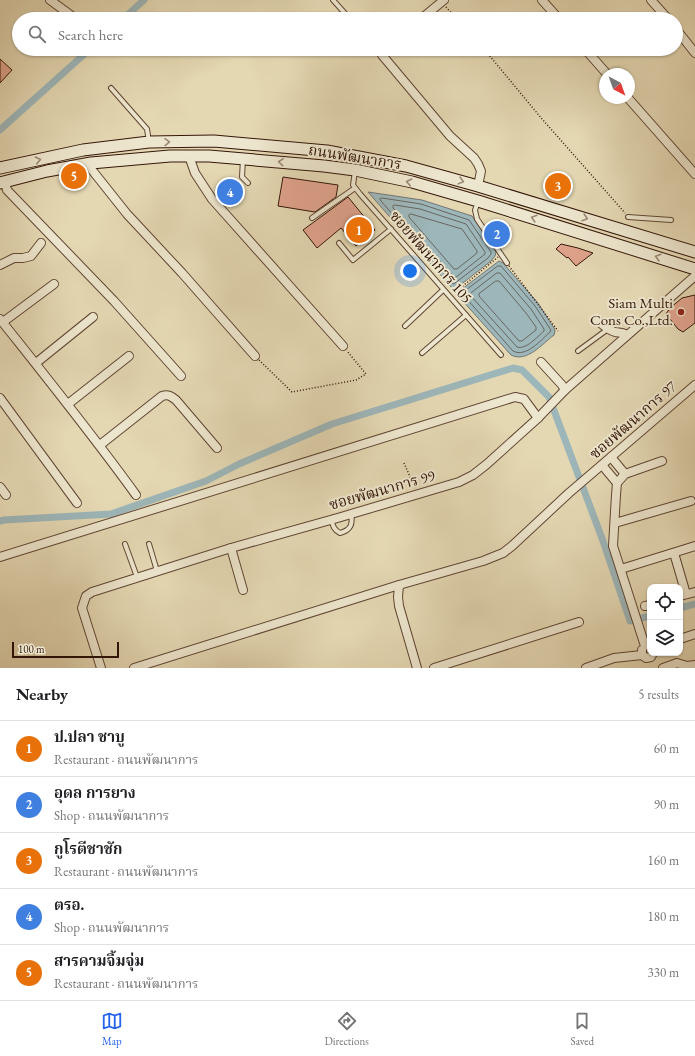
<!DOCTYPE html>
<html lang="en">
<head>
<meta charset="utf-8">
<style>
	:root { --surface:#fff; --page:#f6f6f6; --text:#202124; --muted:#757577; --line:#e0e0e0; --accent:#2563eb }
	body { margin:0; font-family:"EB Garamond","Noto Serif Thai",serif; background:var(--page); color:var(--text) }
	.controls { position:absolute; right:12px; bottom:12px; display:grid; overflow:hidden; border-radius:8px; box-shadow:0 1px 3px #0004 }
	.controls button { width:36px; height:36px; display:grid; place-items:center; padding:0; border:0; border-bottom:1px solid var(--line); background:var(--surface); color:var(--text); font:20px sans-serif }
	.compass { position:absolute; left:599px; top:68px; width:36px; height:36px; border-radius:50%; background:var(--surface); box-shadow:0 1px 3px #0004; rotate:139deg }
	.scale { position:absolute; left:12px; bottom:10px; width:107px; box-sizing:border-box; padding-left:4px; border:2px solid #341609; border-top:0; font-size:11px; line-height:14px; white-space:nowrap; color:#341609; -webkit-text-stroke:3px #ede6ce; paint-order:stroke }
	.you { position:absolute; left:410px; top:271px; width:14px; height:14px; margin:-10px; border:3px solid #fff; border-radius:50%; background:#1a73e8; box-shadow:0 0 0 6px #1a73e833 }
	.badge { display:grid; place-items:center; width:26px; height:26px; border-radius:50%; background:var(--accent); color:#fff; font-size:13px; font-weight:700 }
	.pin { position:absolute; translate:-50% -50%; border:2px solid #fff; box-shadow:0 1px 4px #0006 }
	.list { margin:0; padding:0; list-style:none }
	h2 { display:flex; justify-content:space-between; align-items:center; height:52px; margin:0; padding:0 16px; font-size:17px }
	h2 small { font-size:13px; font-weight:400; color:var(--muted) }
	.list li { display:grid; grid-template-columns:26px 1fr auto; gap:12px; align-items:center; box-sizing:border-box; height:56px; padding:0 16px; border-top:1px solid var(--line) }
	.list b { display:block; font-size:15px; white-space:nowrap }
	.list p { margin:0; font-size:13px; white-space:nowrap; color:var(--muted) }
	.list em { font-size:13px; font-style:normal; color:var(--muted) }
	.icon { flex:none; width:22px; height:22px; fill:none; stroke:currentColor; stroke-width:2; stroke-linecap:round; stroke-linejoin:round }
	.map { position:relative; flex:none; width:695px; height:668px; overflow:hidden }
	.search { position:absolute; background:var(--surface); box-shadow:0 1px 3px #0004; left:12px; right:12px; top:12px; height:44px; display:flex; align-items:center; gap:10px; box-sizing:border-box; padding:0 14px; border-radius:22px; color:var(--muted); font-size:15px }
	.sheet { height:332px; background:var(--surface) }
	nav { display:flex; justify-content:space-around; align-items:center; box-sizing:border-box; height:56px; border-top:1px solid var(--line); background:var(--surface); font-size:11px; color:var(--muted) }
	nav a { display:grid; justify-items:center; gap:2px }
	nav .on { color:var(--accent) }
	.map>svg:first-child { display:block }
</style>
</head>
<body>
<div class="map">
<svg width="695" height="668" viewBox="0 0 695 668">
	<rect width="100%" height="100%" fill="#e4d8b3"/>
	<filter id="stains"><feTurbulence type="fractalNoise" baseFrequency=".005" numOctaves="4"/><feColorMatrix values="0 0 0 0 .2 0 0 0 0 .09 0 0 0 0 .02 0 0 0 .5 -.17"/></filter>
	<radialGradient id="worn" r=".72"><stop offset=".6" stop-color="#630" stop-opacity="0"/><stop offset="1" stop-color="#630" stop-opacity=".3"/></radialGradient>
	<g fill="#9db6b9" stroke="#737673">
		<path d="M368 192 422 200 472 216 496 252 495 256 491 261 455 289 452 288Z"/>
		<path d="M499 261 503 263 538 303 554 328 555 331 554 335C542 344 527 363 511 355L462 300 460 294 462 289Z"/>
	</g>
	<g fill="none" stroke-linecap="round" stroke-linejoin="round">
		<g stroke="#686661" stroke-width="1">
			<path d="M382 198 421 204 469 220 491 252V254L488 258 455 283 453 284 381 201 380 199Z"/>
			<path d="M395 205 420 209 466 224 485 252V254L456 277H454L393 208V206Z"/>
			<path d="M411 214 462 229 477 251V253L457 269H454L409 217V215Z"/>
			<path d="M498 266H501L535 306 551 330 550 332C541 340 526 358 513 351L466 298 464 294 465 291Z"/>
			<path d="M497 273H500L531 309 544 329V331C537 337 526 350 517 347L470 295 471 293Z"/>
			<path d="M496 281H499L526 313 536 327V330L522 341H519L479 296V294Z"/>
		</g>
		<g stroke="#9db6b9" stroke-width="7">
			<path d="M123 19 144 0"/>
			<path d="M0 130 90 49"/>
			<path d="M0 521 4 520 111 514 206 481 239 464 332 424 513 368 522 370 549 397 603 541 630 621 650 616"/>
			<path d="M680 608 695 604"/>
		</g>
	</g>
	<g fill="#e1a48e" stroke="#341609">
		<path d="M0 59 12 70 0 83Z"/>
		<path d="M283 177 338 185 336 197 315 212 278 206Z"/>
		<path d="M558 177 567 187 558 194 549 184Z"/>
		<path d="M235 181 242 189 225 203 218 195Z"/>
		<path d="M348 197 375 230 356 246 341 228 317 248 303 230Z"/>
		<path d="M491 221 510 226 496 241 486 225Z"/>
		<path d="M561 244 578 248 593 253 576 266 568 257 567 258 556 249Z"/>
		<path d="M695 295V323L683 332 678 329 666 314 670 308 682 298Z"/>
	</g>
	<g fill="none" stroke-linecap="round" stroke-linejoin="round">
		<defs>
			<g id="lane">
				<path d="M333 0 350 19"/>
				<path d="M376 49 381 55"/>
				<path d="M111 88 147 129 149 142"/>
				<path d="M243 159 242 177 248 183"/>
				<path d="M355 171 353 185 360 194 501 355"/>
				<path d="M478 202 475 210 477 219 507 263"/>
				<path d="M628 217 671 220"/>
				<path d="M312 218 355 188"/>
				<path d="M339 243 353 260 391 229"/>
				<path d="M405 326 443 290"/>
				<path d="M578 351 608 329"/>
				<path d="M422 353 466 315"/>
				<path d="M331 519C333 526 334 530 340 533 351 530 353 524 351 514"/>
				<path d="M125 544 137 577"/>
				<path d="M149 544 157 571"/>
			</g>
			<g id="street">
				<path d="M50 0 76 19"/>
				<path d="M542 0 559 19"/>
				<path d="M651 0 668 19"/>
				<path d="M421 19 444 0"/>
				<path d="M676 29 695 53"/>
				<path d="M387 49 382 55 450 136 474 158 478 164 481 171 478 186"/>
				<path d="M585 49 607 74"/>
				<path d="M628 98 695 174"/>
				<path d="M189 156 195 173 212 199 343 346"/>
				<path d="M91 163 92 170 127 214 182 273 255 356"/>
				<path d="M5 182 7 190 114 301 181 376"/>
				<path d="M0 265 14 258H23L31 256 41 243"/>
				<path d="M0 319C46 377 92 434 136 495"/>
				<path d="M598 321C603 325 608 330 615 332 619 333 622 332 627 335"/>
				<path d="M3 322 54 284"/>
				<path d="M541 362 562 385 565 390"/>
				<path d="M36 363 93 317"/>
				<path d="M0 398 77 503"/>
				<path d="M68 404 129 356"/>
				<path d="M100 445 162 396C168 394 171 396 176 400L217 448"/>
				<path d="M611 457 625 474"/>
				<path d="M602 465 617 483"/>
				<path d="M0 487 6 495"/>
				<path d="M615 523 691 501"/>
				<path d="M231 548 243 590"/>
				<path d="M674 553 686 594"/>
				<path d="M0 557 515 397 524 399 538 418"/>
				<path d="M621 569 695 546"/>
				<path d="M680 596 695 592"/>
				<path d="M645 606 650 605"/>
				<path d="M680 639 695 634"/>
				<path d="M645 646 613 546 616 495 617 483 625 474 662 461"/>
				<path d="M642 650V655L646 658 651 657 653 653"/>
				<path d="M101 668 82 608 86 596 92 592 231 548 341 517 459 482 473 475 487 464 538 418 565 390 695 276"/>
				<path d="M134 668 399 585"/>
				<path d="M417 668 399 606 398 597 399 585 483 561 503 553 512 546 569 493 695 385"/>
				<path d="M434 668 579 622"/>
				<path d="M586 668 614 658 642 655"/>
				<path d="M663 668 677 663 687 666 695 665"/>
			</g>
			<g id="secondary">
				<path d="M0 168 83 150 149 142 214 141 327 151 406 166 478 186 695 252"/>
				<path d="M0 183 47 171 91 163 170 156H209L324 166 355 170 412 182 478 201 695 269"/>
			</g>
		</defs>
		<use href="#lane" stroke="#604634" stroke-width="6"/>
		<use href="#street" stroke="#604634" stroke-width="10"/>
		<use href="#secondary" stroke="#341609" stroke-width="13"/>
		<g stroke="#341609" stroke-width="1.5" stroke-dasharray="1 2" stroke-linecap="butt">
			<path d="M446 7 457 19"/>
			<path d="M484 49 542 119 625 213"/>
			<path d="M509 266 558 331"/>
			<path d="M458 290 498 257"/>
			<path d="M259 360 292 392 356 380 366 374 347 351"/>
			<path d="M404 463 415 488"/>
		</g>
		<use href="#lane" stroke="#ede6ce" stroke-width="4"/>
		<use href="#street" stroke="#ede6ce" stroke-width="8"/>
		<use href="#secondary" stroke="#ede6ce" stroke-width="11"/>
	</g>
	<defs><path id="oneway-chevron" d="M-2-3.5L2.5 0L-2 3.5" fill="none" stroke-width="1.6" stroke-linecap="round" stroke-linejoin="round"/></defs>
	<g stroke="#9a8875">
		<use href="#oneway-chevron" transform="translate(167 142) rotate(-1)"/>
		<use href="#oneway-chevron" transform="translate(38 160) rotate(-12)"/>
		<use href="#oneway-chevron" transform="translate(281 162) rotate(-175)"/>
		<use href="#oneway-chevron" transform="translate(461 181) rotate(15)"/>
		<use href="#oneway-chevron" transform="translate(409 182) rotate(-167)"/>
		<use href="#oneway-chevron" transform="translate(534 218) rotate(-163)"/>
		<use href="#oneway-chevron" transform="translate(585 218) rotate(17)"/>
		<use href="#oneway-chevron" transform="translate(658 257) rotate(-163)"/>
	</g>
	<circle fill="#8f2418" stroke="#ede6ce" stroke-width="1.5" cx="681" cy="312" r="4"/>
	<g text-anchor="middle" stroke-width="4" stroke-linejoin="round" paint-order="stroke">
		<g font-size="15" fill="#341609" stroke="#ede6ce">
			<text transform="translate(355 157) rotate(9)" y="5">ถนนพัฒนาการ</text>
			<text transform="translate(431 257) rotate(49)" y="5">ซอยพัฒนาการ 105</text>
			<text transform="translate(633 420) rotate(-41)" y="5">ซอยพัฒนาการ 97</text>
			<text transform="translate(382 490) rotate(-16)" y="5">ซอยพัฒนาการ 99</text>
		</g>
		<g font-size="15" fill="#341609" stroke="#ede6ce" text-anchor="end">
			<text x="673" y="308">Siam Multi<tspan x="673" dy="17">Cons Co.,Ltd.</tspan></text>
		</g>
	</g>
	<rect width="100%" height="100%" filter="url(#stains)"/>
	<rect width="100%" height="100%" fill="url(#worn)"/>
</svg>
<div class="controls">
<button><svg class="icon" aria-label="locate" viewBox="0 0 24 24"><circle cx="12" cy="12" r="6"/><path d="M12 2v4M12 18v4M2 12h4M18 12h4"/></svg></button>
<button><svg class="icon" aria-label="layers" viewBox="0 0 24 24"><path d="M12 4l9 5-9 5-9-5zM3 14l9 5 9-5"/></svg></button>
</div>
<svg class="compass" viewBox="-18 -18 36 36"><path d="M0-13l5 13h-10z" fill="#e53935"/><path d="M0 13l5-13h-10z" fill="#757577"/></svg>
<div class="scale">100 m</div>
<div class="you"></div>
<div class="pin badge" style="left:359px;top:230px;background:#e8710a">1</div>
<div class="pin badge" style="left:497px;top:234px;background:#3f7fe0">2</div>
<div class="pin badge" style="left:558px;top:186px;background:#e8710a">3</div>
<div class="pin badge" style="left:230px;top:192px;background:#3f7fe0">4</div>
<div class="pin badge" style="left:74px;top:176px;background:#e8710a">5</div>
<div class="search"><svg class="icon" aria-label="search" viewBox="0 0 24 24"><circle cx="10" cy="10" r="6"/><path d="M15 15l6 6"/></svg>Search here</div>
</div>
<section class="sheet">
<h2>Nearby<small>5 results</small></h2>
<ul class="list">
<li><span class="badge" style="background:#e8710a">1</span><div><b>ป.ปลา ชาบู</b><p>Restaurant · ถนนพัฒนาการ</p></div><em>60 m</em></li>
<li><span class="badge" style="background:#3f7fe0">2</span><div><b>อุดล การยาง</b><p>Shop · ถนนพัฒนาการ</p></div><em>90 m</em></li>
<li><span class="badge" style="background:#e8710a">3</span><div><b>กูโรตีชาชัก</b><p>Restaurant · ถนนพัฒนาการ</p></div><em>160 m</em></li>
<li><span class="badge" style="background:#3f7fe0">4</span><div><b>ตรอ.</b><p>Shop · ถนนพัฒนาการ</p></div><em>180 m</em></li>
<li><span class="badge" style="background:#e8710a">5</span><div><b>สารคามจิ้มจุ่ม</b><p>Restaurant · ถนนพัฒนาการ</p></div><em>330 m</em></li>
</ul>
</section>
<nav>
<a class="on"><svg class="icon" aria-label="map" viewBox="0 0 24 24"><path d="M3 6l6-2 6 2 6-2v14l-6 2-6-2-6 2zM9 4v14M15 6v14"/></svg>Map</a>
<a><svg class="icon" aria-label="directions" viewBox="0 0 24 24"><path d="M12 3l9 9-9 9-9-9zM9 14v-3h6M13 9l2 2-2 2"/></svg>Directions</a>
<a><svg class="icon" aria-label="saved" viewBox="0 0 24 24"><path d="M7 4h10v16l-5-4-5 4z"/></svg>Saved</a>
</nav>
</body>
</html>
